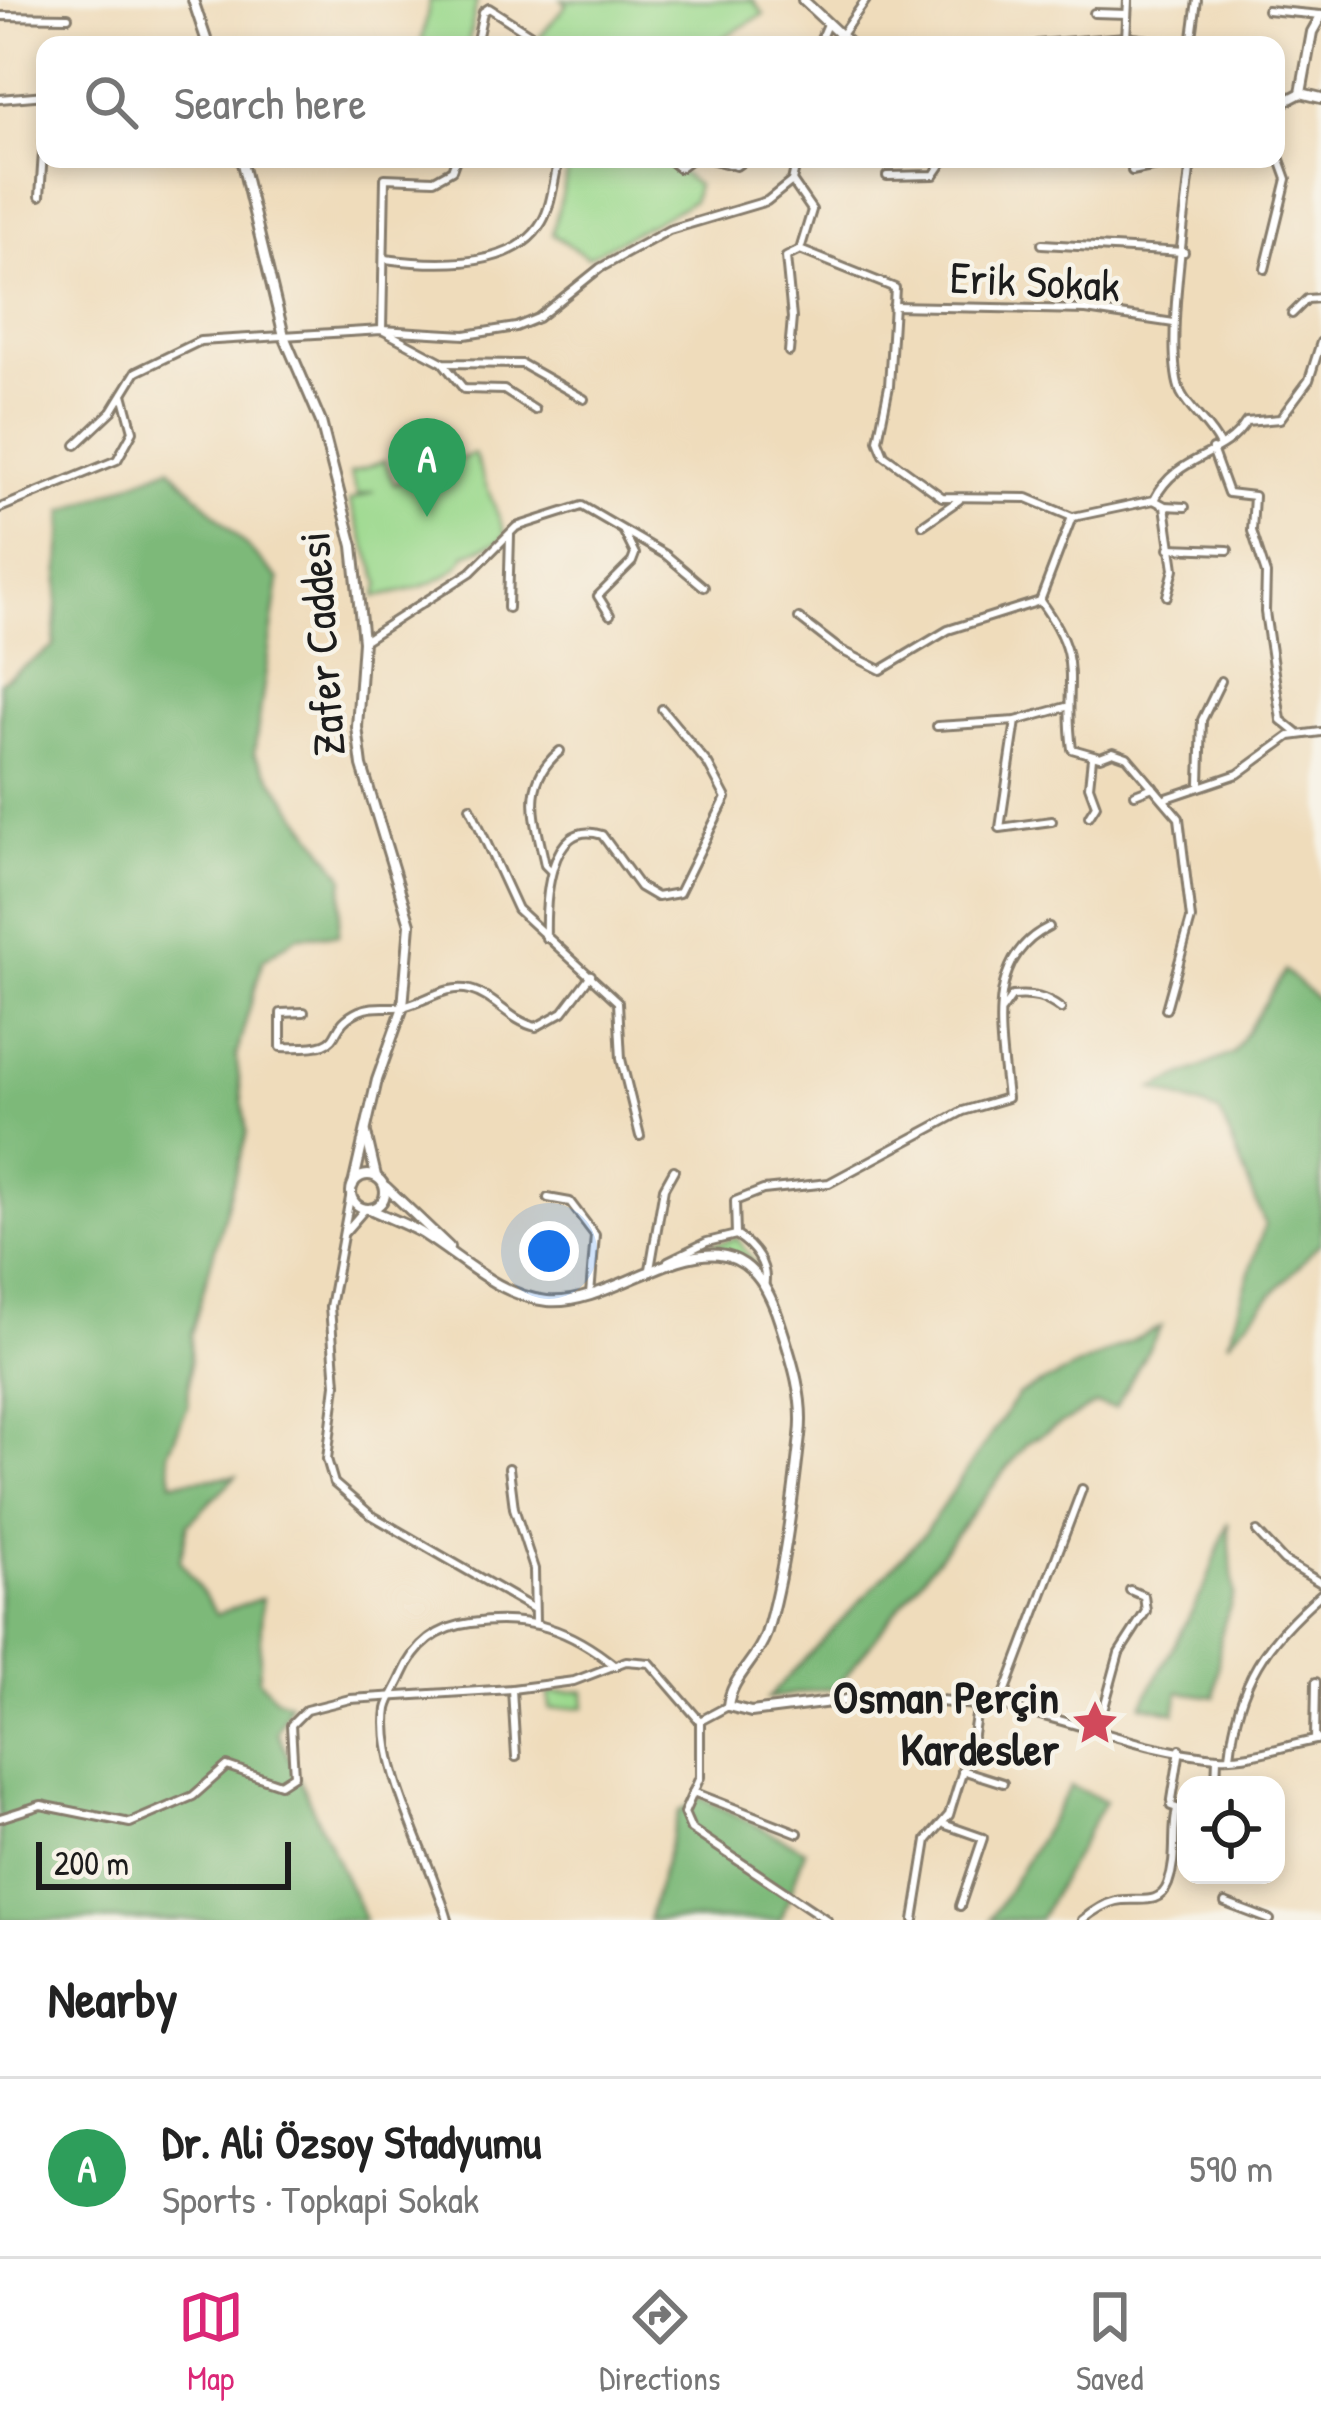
<!DOCTYPE html>
<html lang="en">
<head>
<meta charset="utf-8">
<style>
	:root { --surface:#fff; --page:#f6f6f6; --text:#222; --muted:#767676; --line:#e0e0e0; --accent:#db2777 }
	body { margin:0; font-family:"Patrick Hand",sans-serif; background:var(--page); color:var(--text) }
	.controls { position:absolute; right:36px; bottom:36px; display:grid; overflow:hidden; border-radius:24px; box-shadow:0 6px 18px #0003 }
	.controls button { width:108px; height:108px; display:grid; place-items:center; padding:0; border:0; border-bottom:3px solid var(--line); background:var(--surface); color:var(--text); font:60px sans-serif }
	.scale { position:absolute; left:36px; bottom:30px; width:255px; box-sizing:border-box; padding-left:12px; border:6px solid #1c1c1c; border-top:0; font-size:33px; line-height:42px; white-space:nowrap; color:#1c1c1c; -webkit-text-stroke:9px #f7f3e8; paint-order:stroke }
	.you { position:absolute; left:549px; top:1251px; width:42px; height:42px; margin:-30px; border:9px solid #fff; border-radius:50%; background:#1a73e8; box-shadow:0 0 0 18px #1a73e833 }
	.badge { display:grid; place-items:center; width:78px; height:78px; border-radius:50%; background:var(--accent); color:#fff; font-size:39px; font-weight:700 }
	.pin { position:absolute; translate:-50% -99px; filter:drop-shadow(0 3px 6px #0008) }
	.pin::after { content:''; position:absolute; top:63px; width:42px; height:36px; background:inherit; clip-path:polygon(0 0,100% 0,50% 100%) }
	.list { margin:0; padding:0; list-style:none }
	h2 { display:flex; justify-content:space-between; align-items:center; height:156px; margin:0; padding:0 48px; font-size:51px }
	h2 small { font-size:39px; font-weight:400; color:var(--muted) }
	.list li { display:grid; grid-template-columns:78px 1fr auto; gap:36px; align-items:center; box-sizing:border-box; height:180px; padding:0 48px; border-top:3px solid var(--line) }
	.list b { display:block; font-size:45px; white-space:nowrap }
	.list p { margin:0; font-size:39px; white-space:nowrap; color:var(--muted) }
	.list em { font-size:39px; font-style:normal; color:var(--muted) }
	.icon { flex:none; width:66px; height:66px; fill:none; stroke:currentColor; stroke-width:2; stroke-linecap:round; stroke-linejoin:round }
	.map { position:relative; flex:none; width:1321px; height:1920px; overflow:hidden }
	.search { position:absolute; background:var(--surface); box-shadow:0 6px 18px #0003; left:36px; right:36px; top:36px; height:132px; display:flex; align-items:center; gap:30px; box-sizing:border-box; padding:0 42px; border-radius:24px; color:var(--muted); font-size:45px }
	.sheet { height:336px; background:var(--surface) }
	nav { display:flex; justify-content:space-around; align-items:center; box-sizing:border-box; height:168px; border-top:3px solid var(--line); background:var(--surface); font-size:33px; color:var(--muted) }
	nav a { display:grid; justify-items:center; gap:6px }
	nav .on { color:var(--accent) }
	.map>svg:first-child { display:block }
</style>
</head>
<body>
<div class="map">
<svg width="1321" height="1920" viewBox="0 0 1321 1920">
	<rect width="100%" height="100%" fill="#f7f3e8"/>
	<filter id="ink" filterUnits="userSpaceOnUse"><feTurbulence type="fractalNoise" baseFrequency=".00833" numOctaves="2"/><feDisplacementMap in="SourceGraphic" scale="24" xChannelSelector="R" yChannelSelector="G"/><feConvolveMatrix kernelMatrix="1 2 1 2 8 2 1 2 1" color-interpolation-filters="sRGB"/></filter>
	<filter id="wash" filterUnits="userSpaceOnUse"><feTurbulence type="fractalNoise" baseFrequency=".004" numOctaves="4" result="noise"/><feDisplacementMap in="SourceGraphic" scale="48" xChannelSelector="R" yChannelSelector="G"/><feGaussianBlur stdDeviation="2.7" result="paint"/><feColorMatrix in="noise" values="0 0 0 0 0 0 0 0 0 0 0 0 0 0 0 0 0 1.4 0 .05"/><feComposite in="paint" operator="in"/></filter>
	<g filter="url(#wash)">
		<rect width="100%" height="100%" fill="#efdcbb"/>
		<g fill="#9cd98e" stroke="#5c7a55" stroke-width="3">
			<path d="M430 0H477L468 45H421Z"/>
			<path d="M562 0H752L764 14 710 45H533L567 4Z"/>
			<path d="M571 159H663L697 185 693 201 588 257 552 234Z"/>
			<path d="M474 454 505 533 500 541 466 554C454 583 404 592 376 597L380 583 349 501 375 491 358 495 350 473 385 461 394 484Z"/>
			<path d="M737 1238 763 1276 729 1251 695 1249Z"/>
			<path d="M584 1691 585 1707 550 1709 549 1693Z"/>
		</g>
		<g fill="#7db979" stroke="#4c6a4a" stroke-width="3">
			<path d="M170 467 279 580 254 754 344 877 338 935 298 936 263 960 236 1056 247 1133 191 1335 188 1406 168 1453 172 1482 236 1476 188 1524 180 1560 217 1614 262 1598 259 1680 276 1698 290 1703 277 1732 365 1920H0V682L54 647 64 511Z"/>
			<path d="M1285 971 1321 1003 1316 1083 1321 1090V1242L1228 1342 1265 1224 1220 1113 1153 1089 1233 1053Z"/>
			<path d="M1161 1327 1115 1408 1096 1404 1027 1443 837 1687 768 1698 923 1535 1018 1395Z"/>
			<path d="M1228 1522 1234 1594 1221 1632 1215 1697 1179 1692 1175 1713 1142 1705 1205 1587Z"/>
			<path d="M1071 1786 1105 1801 1039 1920H990Z"/>
			<path d="M700 1797 805 1850 781 1920H648L679 1812Z"/>
		</g>
	</g>
	<g filter="url(#ink)">
		<g fill="none" stroke-linecap="round" stroke-linejoin="round">
			<defs>
				<g id="minor">
					<path d="M1267 10 1321 15"/>
					<path d="M1094 13 1127 14"/>
					<path d="M0 16 68 17"/>
					<path d="M841 35 866 0"/>
					<path d="M1126 38 1128 0"/>
					<path d="M476 45 483 12 489 8 547 45"/>
					<path d="M818 45 827 24"/>
					<path d="M1191 45 1197 0"/>
					<path d="M0 99 45 95"/>
					<path d="M456 159 452 170 434 180 385 178 382 330 444 363 522 364 584 399"/>
					<path d="M668 159 679 168 691 159"/>
					<path d="M710 159 736 166 746 159"/>
					<path d="M797 159 792 181 812 210 800 250 895 288 889 386 878 440 884 455 942 497 1027 498 1072 517"/>
					<path d="M1191 159C1187 209 1163 354 1181 393 1191 412 1210 425 1220 446"/>
					<path d="M1132 171 1190 159"/>
					<path d="M887 176 934 175 945 159"/>
					<path d="M40 196 45 124"/>
					<path d="M1042 244 1184 252"/>
					<path d="M385 259C431 265 514 271 542 222 552 205 554 178 559 159"/>
					<path d="M1265 269 1287 179 1278 154 1279 108"/>
					<path d="M893 306 1086 310 1174 323"/>
					<path d="M1292 314 1307 299 1321 298"/>
					<path d="M789 352 792 318 786 257 800 250"/>
					<path d="M444 364 464 389 504 390 535 410"/>
					<path d="M76 445 112 411 136 372 200 341 382 330 465 335 516 327 538 318 600 268 669 230 767 201 792 181"/>
					<path d="M1212 449 1228 493 1254 496 1252 531 1266 574 1265 612 1281 720 1297 733"/>
					<path d="M1154 500 1165 506 1174 569 1167 596"/>
					<path d="M1165 506 1185 507"/>
					<path d="M0 508 117 460 133 431 123 394"/>
					<path d="M1072 517 1040 601C1087 664 1062 680 1072 749L1100 757 1113 752 1127 757 1179 818 1191 919 1166 1009"/>
					<path d="M1073 517 1154 500C1177 453 1223 460 1246 422L1280 419 1309 380 1321 342"/>
					<path d="M923 525 959 500"/>
					<path d="M1169 548 1228 550"/>
					<path d="M508 608 510 535"/>
					<path d="M610 615 598 596 632 562 635 554 624 532"/>
					<path d="M799 618 839 649 881 670 948 630 1040 601"/>
					<path d="M363 641 471 572 516 527 582 506 666 555 704 587"/>
					<path d="M1016 721 1000 828 1052 821"/>
					<path d="M937 726 1016 721 1066 707"/>
					<path d="M1200 783 1202 720 1221 681"/>
					<path d="M1135 794 1153 787"/>
					<path d="M1167 798 1238 774 1290 736 1321 732"/>
					<path d="M470 807 517 909 618 1002 621 1059 640 1136"/>
					<path d="M1089 816 1096 805 1089 786 1092 758"/>
					<path d="M551 871 545 865C536 820 520 784 560 751"/>
					<path d="M546 938C545 903 548 817 602 835L640 887 657 897 679 893 726 798 708 764 662 709"/>
					<path d="M1002 1010 1012 996C1033 994 1045 997 1061 1009"/>
					<path d="M304 1012 281 1013V1047C357 1050 319 1030 359 1011 373 1004 390 1009 406 1006 426 1001 448 984 470 990 494 996 510 1021 536 1027L563 1012 591 975"/>
					<path d="M351 1192 330 1307 336 1384 327 1459 334 1483 371 1515 534 1609"/>
					<path d="M548 1198 570 1202 595 1235 590 1295"/>
					<path d="M345 1232 365 1209"/>
					<path d="M668 1261 707 1242 736 1235"/>
					<path d="M650 1269 664 1188 674 1170"/>
					<path d="M764 1287C769 1266 754 1246 736 1235L735 1201 763 1190 829 1183 963 1111 1007 1098C1001 1039 983 959 1049 927"/>
					<path d="M509 1468 514 1508 534 1569 535 1622"/>
					<path d="M1082 1489 1000 1706C1074 1719 1143 1752 1219 1757 1252 1759 1288 1744 1321 1739"/>
					<path d="M1257 1532 1284 1561 1321 1583"/>
					<path d="M512 1689 516 1757"/>
					<path d="M700 1721V1777L684 1813 691 1829 827 1920"/>
					<path d="M700 1721 728 1706"/>
					<path d="M1097 1733 1119 1653 1146 1611 1144 1596 1130 1590"/>
					<path d="M1315 1740 1316 1682"/>
					<path d="M1180 1749 1171 1806 1186 1811"/>
					<path d="M1230 1756C1238 1682 1265 1642 1321 1594"/>
					<path d="M962 1770 1003 1783"/>
					<path d="M1216 1785 1217 1757"/>
					<path d="M693 1792 798 1833"/>
					<path d="M0 1818 41 1805 130 1823 193 1796 227 1766 280 1784 294 1775 291 1725 306 1710 350 1699 512 1689 574 1681 626 1661 650 1663 700 1721"/>
					<path d="M946 1825 983 1838 960 1906"/>
					<path d="M1225 1903 1270 1920"/>
					<path d="M448 1920C432 1862 378 1770 387 1709 389 1699 398 1686 402 1676 415 1645 438 1627 471 1623 528 1615 570 1629 615 1666"/>
					<path d="M914 1920 927 1840 949 1815 972 1741 978 1703"/>
					<path d="M1082 1920C1092 1912 1103 1904 1116 1901 1135 1896 1159 1908 1168 1884 1178 1857 1171 1834 1177 1809"/>
				</g>
				<g id="tertiary">
					<path d="M193 0 208 45"/>
					<path d="M803 0 851 45"/>
					<path d="M1037 45 1126 38 1179 45"/>
					<path d="M1301 93 1312 32 1321 16"/>
					<path d="M1301 93 1321 98"/>
					<path d="M1276 106 1301 93"/>
					<path d="M241 159 284 336 321 422 353 546 363 641 357 727 362 766 410 924 403 1007 377 1080 353 1185"/>
					<path d="M366 1133 376 1176"/>
					<circle cx="368" cy="1192" r="17"/>
					<path d="M386 1187 449 1247"/>
					<path d="M370 1209C386 1217 404 1223 420 1232 460 1256 498 1296 547 1301 628 1309 734 1180 779 1320 791 1357 805 1397 800 1436 793 1497 784 1576 766 1634 757 1661 731 1677 728 1706L751 1712 879 1696 1000 1706"/>
				</g>
			</defs>
			<use href="#minor" stroke="#867c6c" stroke-width="12"/>
			<use href="#tertiary" stroke="#867c6c" stroke-width="14"/>
			<use href="#minor" stroke="#fff" stroke-width="6"/>
			<use href="#tertiary" stroke="#fff" stroke-width="8"/>
		</g>
	</g>
	<defs>
		<symbol id="sight-bare" viewBox="-9 -9 18 18"><path d="M0-6L1.8-2.2L6-1.7L2.9 1.2L3.7 5.4L0 3.3L-3.7 5.4L-2.9 1.2L-6-1.7L-1.8-2.2Z" fill="#d1495b" stroke="#f7f3e8" stroke-width="2.5" paint-order="stroke"/></symbol>
	</defs>
	<g fill-rule="evenodd">
		<use href="#sight-bare" x="1062" y="1690" width="66" height="66"/>
	</g>
	<g text-anchor="middle" stroke-width="9" stroke-linejoin="round" paint-order="stroke">
		<g font-size="45" fill="#1c1c1c" stroke="#f7f3e8">
			<text transform="translate(1035 281) rotate(3)" y="16">Erik Sokak</text>
			<text transform="translate(321 644) rotate(-94)" y="16">Zafer Caddesi</text>
		</g>
		<g font-size="45" font-weight="bold" fill="#1c1c1c" stroke="#f7f3e8" text-anchor="end">
			<text x="1059" y="1713">Osman Perçin<tspan x="1059" dy="52">Kardesler</tspan></text>
		</g>
	</g>
</svg>
<div class="controls">
<button><svg class="icon" aria-label="locate" viewBox="0 0 24 24"><circle cx="12" cy="12" r="6"/><path d="M12 2v4M12 18v4M2 12h4M18 12h4"/></svg></button>
</div>
<div class="scale">200 m</div>
<div class="you"></div>
<div class="pin badge" style="left:427px;top:517px;background:#2e9e5b">A</div>
<div class="search"><svg class="icon" aria-label="search" viewBox="0 0 24 24"><circle cx="10" cy="10" r="6"/><path d="M15 15l6 6"/></svg>Search here</div>
</div>
<section class="sheet">
<h2>Nearby<small></small></h2>
<ul class="list">
<li><span class="badge" style="background:#2e9e5b">A</span><div><b>Dr. Ali Özsoy Stadyumu</b><p>Sports · Topkapi Sokak</p></div><em>590 m</em></li>
</ul>
</section>
<nav>
<a class="on"><svg class="icon" aria-label="map" viewBox="0 0 24 24"><path d="M3 6l6-2 6 2 6-2v14l-6 2-6-2-6 2zM9 4v14M15 6v14"/></svg>Map</a>
<a><svg class="icon" aria-label="directions" viewBox="0 0 24 24"><path d="M12 3l9 9-9 9-9-9zM9 14v-3h6M13 9l2 2-2 2"/></svg>Directions</a>
<a><svg class="icon" aria-label="saved" viewBox="0 0 24 24"><path d="M7 4h10v16l-5-4-5 4z"/></svg>Saved</a>
</nav>
</body>
</html>
